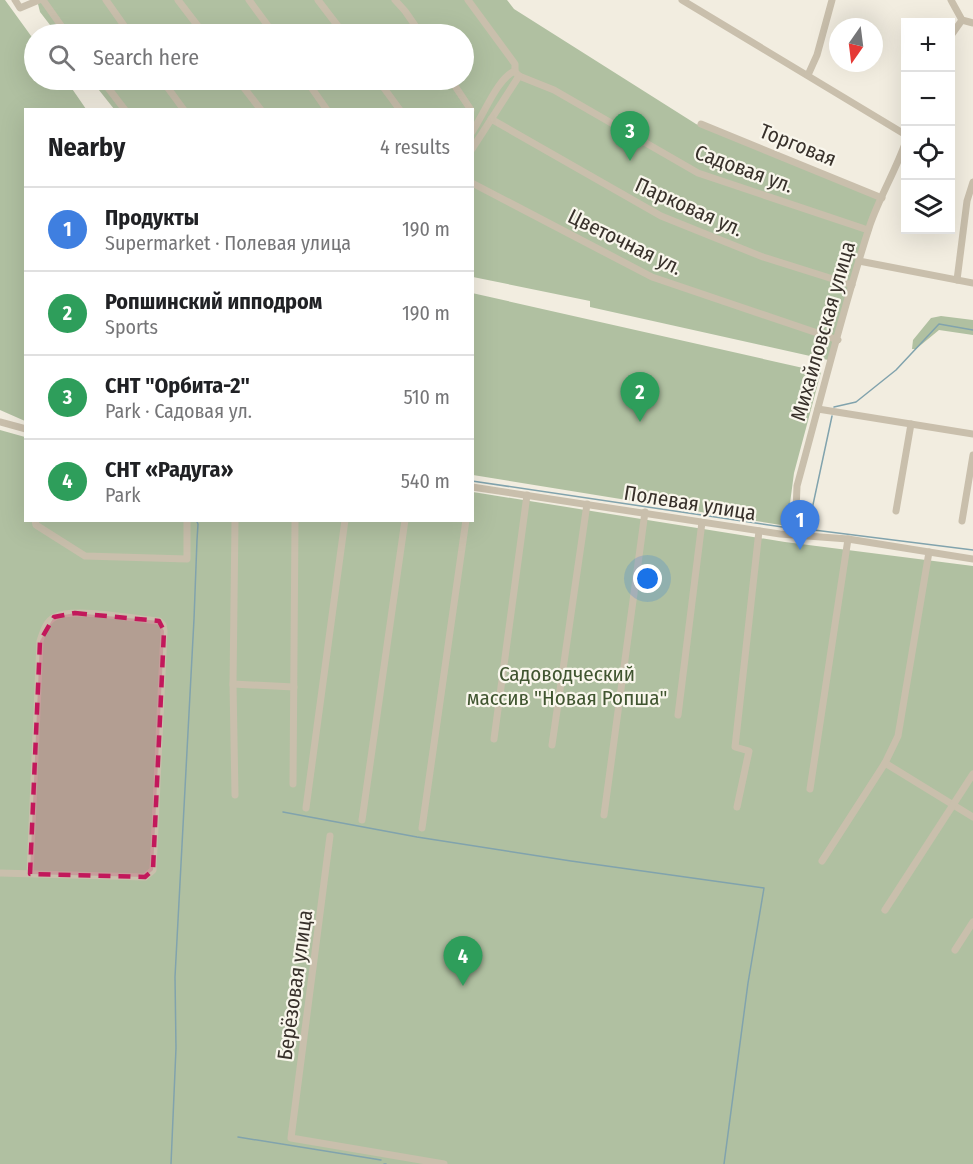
<!DOCTYPE html>
<html lang="en">
<head>
<meta charset="utf-8">
<style>
	:root { --surface:#fff; --page:#f2f2f2; --text:#202124; --muted:#757577; --line:#e0e0e0; --accent:#0f766e }
	body { margin:0; font-family:"Fira Sans Condensed",sans-serif; background:var(--page); color:var(--text) }
	.controls { position:absolute; right:18px; top:18px; display:grid; overflow:hidden; border-radius:0px; box-shadow:0 6px 24px #0002 }
	.controls button { width:54px; height:54px; display:grid; place-items:center; padding:0; border:0; border-bottom:2px solid var(--line); background:var(--surface); color:var(--text); font:30px sans-serif }
	.compass { position:absolute; left:829px; top:18px; width:54px; height:54px; border-radius:50%; background:var(--surface); box-shadow:0 6px 24px #0002; rotate:194deg }
	.you { position:absolute; left:648px; top:579px; width:21px; height:21px; margin:-15px; border:4px solid #fff; border-radius:50%; background:#1a73e8; box-shadow:0 0 0 9px #1a73e833 }
	.badge { display:grid; place-items:center; width:39px; height:39px; border-radius:50%; background:var(--accent); color:#fff; font-size:20px; font-weight:700 }
	.pin { position:absolute; translate:-50% -50px; filter:drop-shadow(0 2px 3px #0008) }
	.pin::after { content:''; position:absolute; top:32px; width:21px; height:18px; background:inherit; clip-path:polygon(0 0,100% 0,50% 100%) }
	.list { margin:0; padding:0; list-style:none }
	h2 { display:flex; justify-content:space-between; align-items:center; height:78px; margin:0; padding:0 24px; font-size:26px }
	h2 small { font-size:20px; font-weight:400; color:var(--muted) }
	.list li { display:grid; grid-template-columns:39px 1fr auto; gap:18px; align-items:center; box-sizing:border-box; height:84px; padding:0 24px; border-top:2px solid var(--line) }
	.list b { display:block; font-size:22px; white-space:nowrap }
	.list p { margin:0; font-size:20px; white-space:nowrap; color:var(--muted) }
	.list em { font-size:20px; font-style:normal; color:var(--muted) }
	.icon { flex:none; width:33px; height:33px; fill:none; stroke:currentColor; stroke-width:2; stroke-linecap:round; stroke-linejoin:round }
	.map { position:relative; flex:none; width:973px; height:1164px; overflow:hidden }
	.search { position:absolute; background:var(--surface); box-shadow:0 6px 24px #0002; left:24px; top:24px; width:450px; height:66px; display:flex; align-items:center; gap:15px; box-sizing:border-box; padding:0 21px; border-radius:33px; color:var(--muted); font-size:22px }
	.panel { position:absolute; background:var(--surface); box-shadow:0 6px 24px #0002; left:24px; top:108px; width:450px; height:414px; border-radius:0px }
	.map>svg:first-child { display:block }
</style>
</head>
<body>
<div class="map">
<svg width="973" height="1164" viewBox="0 0 973 1164">
	<rect width="100%" height="100%" fill="#f2ede0"/>
	<g fill="#b0c0a1">
		<path d="M0 0H5L34 40V80H66L86 109 26 110 25 421 0 410Z"/>
		<path d="M37 0H507L514 9 696 124 879 199 828 360 590 307V301L473 277 472 110 114 109 91 80H464V34H57L40 12Z"/>
		<path d="M472 293 821 372 794 473 787 526 473 475Z"/>
		<path d="M941 316 973 320V335L939 330 916 349H912L913 340 931 318Z"/>
		<path d="M0 430 25 437 26 520H472L473 492 785 542 973 566V1164H0Z"/>
	</g>
	<g fill="none" stroke-linecap="round" stroke-linejoin="round">
		<g stroke="#81a3ad" stroke-width="1.5">
			<path d="M834 407 856 402 896 370 939 324 973 330"/>
			<path d="M472 481 796 529"/>
			<path d="M808 528 832 416"/>
			<path d="M806 529 973 550"/>
			<path d="M283 812 417 837 571 861 764 888 748 983 724 1164"/>
			<path d="M238 1137 381 1160"/>
			<path d="M171 1164 176 1048 175 977 194 619 197 540 198 524 196 520"/>
			<path d="M384 1164H386"/>
		</g>
		<g stroke="#c9bfac" stroke-width="7">
			<path d="M15 0 20 8 39 0"/>
			<path d="M43 0 67 34"/>
			<path d="M106 0 130 34"/>
			<path d="M178 0 204 34"/>
			<path d="M249 0 274 34"/>
			<path d="M318 0 344 34"/>
			<path d="M395 0 405 11 421 34"/>
			<path d="M468 0 515 64V72L519 76"/>
			<path d="M682 0 906 135"/>
			<path d="M951 0 962 20 973 23"/>
			<path d="M950 37 962 20"/>
			<path d="M808 75 817 55 832 0"/>
			<path d="M519 76 554 90 698 173 868 230"/>
			<path d="M102 80 125 110"/>
			<path d="M162 80 184 110"/>
			<path d="M238 80 261 110"/>
			<path d="M306 80 327 110"/>
			<path d="M378 80 400 110"/>
			<path d="M451 80 471 110"/>
			<path d="M491 119 661 216 763 257 852 285"/>
			<path d="M701 124 882 198"/>
			<path d="M472 132C483 116 498 77 515 71"/>
			<path d="M472 149 519 76"/>
			<path d="M472 183 652 277 838 340"/>
			<path d="M859 261 973 283"/>
			<path d="M957 280 967 201 973 182"/>
			<path d="M818 409 973 434"/>
			<path d="M0 422 26 429"/>
			<path d="M472 487 780 534 848 539 973 559"/>
			<path d="M896 511 911 424"/>
			<path d="M35 520 36 525 85 556 187 559V520"/>
			<path d="M962 521 973 455"/>
			<path d="M802 535 796 511 797 486C821 399 842 311 870 225 880 196 896 170 906 141"/>
			<path d="M233 684 294 687"/>
			<path d="M678 715 702 522"/>
			<path d="M494 739 527 495"/>
			<path d="M552 745 587 504"/>
			<path d="M885 763 973 817"/>
			<path d="M293 784 295 520"/>
			<path d="M810 789 848 539"/>
			<path d="M235 795 233 684 235 520"/>
			<path d="M737 807 749 751 735 747 759 531"/>
			<path d="M306 808 345 520"/>
			<path d="M604 815 645 512"/>
			<path d="M362 820 405 520"/>
			<path d="M422 828 466 520"/>
			<path d="M330 836 291 1138 444 1164"/>
			<path d="M822 861 885 763 898 736 929 552"/>
			<path d="M0 873 145 877 153 870 164 631 163 625 159 621C136 619 73 607 55 617 46 621 43 632 40 641L30 874"/>
			<path d="M885 910 973 774"/>
			<path d="M955 950 973 922"/>
		</g>
	</g>
	<path fill="#c2185b" fill-opacity="0.2" stroke="#c2185b" stroke-width="4.5" stroke-dasharray="12 8" stroke-linejoin="round" d="M75 613 159 621 164 631 153 870 145 877 30 874 40 641 54 617Z"/>
	<g text-anchor="middle" stroke-width="4.5" stroke-linejoin="round" paint-order="stroke">
		<g font-size="21" fill="#38312b" stroke="#f9f6ec">
			<text transform="translate(798 145) rotate(22)" y="7">Торговая</text>
			<text transform="translate(744 169) rotate(20)" y="7">Садовая ул.</text>
			<text transform="translate(689 207) rotate(24)" y="7">Парковая ул.</text>
			<text transform="translate(625 242) rotate(26)" y="7">Цветочная ул.</text>
			<text transform="translate(823 331) rotate(-74)" y="7">Михайловская улица</text>
			<text transform="translate(690 503) rotate(9)" y="7">Полевая улица</text>
			<text transform="translate(295 985) rotate(-82)" y="7">Берёзовая улица</text>
		</g>
		<g font-size="21" fill="#405530" stroke="#f9f6ec">
			<text x="567" y="681">Садоводческий<tspan x="567" dy="24">массив "Новая Ропша"</tspan></text>
		</g>
	</g>
</svg>
<div class="controls">
<button>+</button>
<button>−</button>
<button><svg class="icon" aria-label="locate" viewBox="0 0 24 24"><circle cx="12" cy="12" r="6"/><path d="M12 2v4M12 18v4M2 12h4M18 12h4"/></svg></button>
<button><svg class="icon" aria-label="layers" viewBox="0 0 24 24"><path d="M12 4l9 5-9 5-9-5zM3 14l9 5 9-5"/></svg></button>
</div>
<svg class="compass" viewBox="-18 -18 36 36"><path d="M0-13l5 13h-10z" fill="#e53935"/><path d="M0 13l5-13h-10z" fill="#757577"/></svg>
<div class="you"></div>
<div class="pin badge" style="left:800px;top:550px;background:#3f7fe0">1</div>
<div class="pin badge" style="left:640px;top:422px;background:#2e9e5b">2</div>
<div class="pin badge" style="left:630px;top:161px;background:#2e9e5b">3</div>
<div class="pin badge" style="left:463px;top:986px;background:#2e9e5b">4</div>
<div class="search"><svg class="icon" aria-label="search" viewBox="0 0 24 24"><circle cx="10" cy="10" r="6"/><path d="M15 15l6 6"/></svg>Search here</div>
<section class="panel">
<h2>Nearby<small>4 results</small></h2>
<ul class="list">
<li><span class="badge" style="background:#3f7fe0">1</span><div><b>Продукты</b><p>Supermarket · Полевая улица</p></div><em>190 m</em></li>
<li><span class="badge" style="background:#2e9e5b">2</span><div><b>Ропшинский ипподром</b><p>Sports</p></div><em>190 m</em></li>
<li><span class="badge" style="background:#2e9e5b">3</span><div><b>СНТ &quot;Орбита-2&quot;</b><p>Park · Садовая ул.</p></div><em>510 m</em></li>
<li><span class="badge" style="background:#2e9e5b">4</span><div><b>СНТ «Радуга»</b><p>Park</p></div><em>540 m</em></li>
</ul>
</section>
</div>
</body>
</html>
